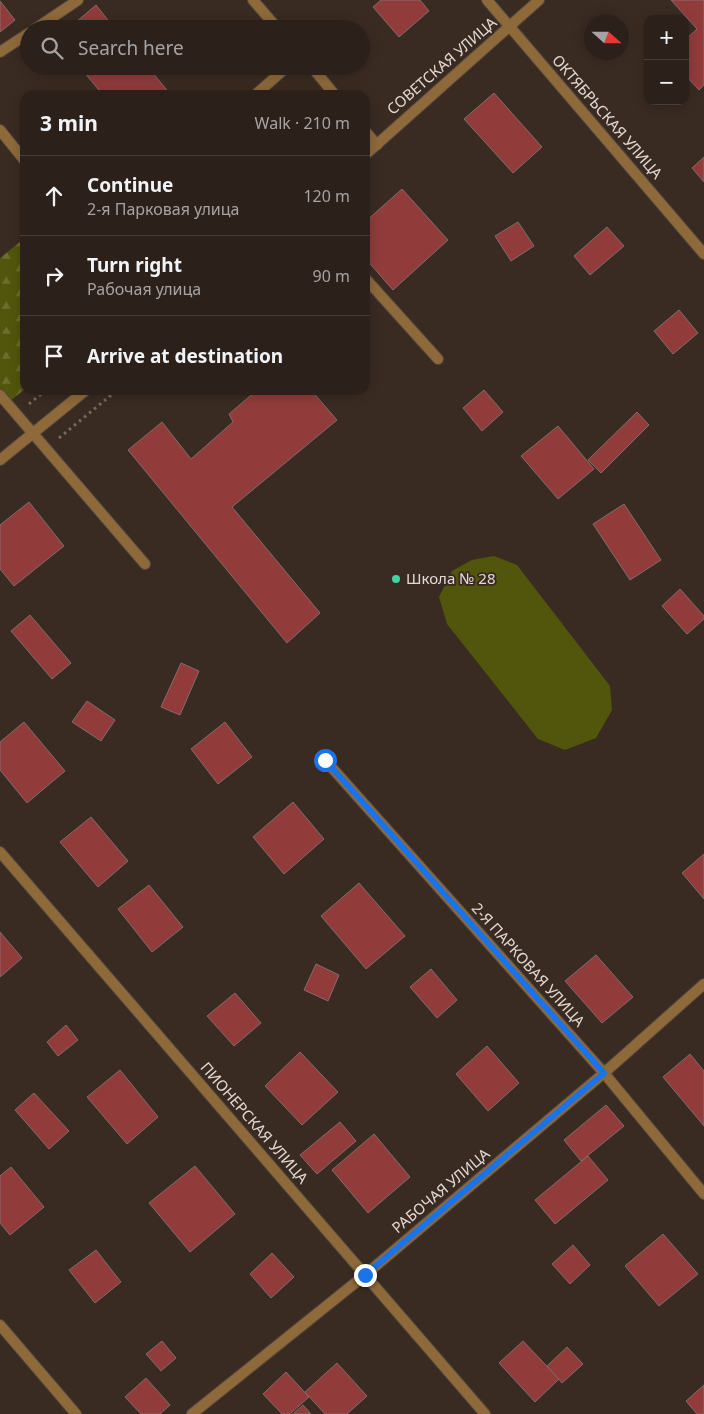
<!DOCTYPE html>
<html lang="en">
<head>
<meta charset="utf-8">
<style>
	:root { --surface:#2c201a; --page:#342823; --text:#f1f3f6; --muted:#a6a3a2; --line:#483e39 }
	body { margin:0; font-family:"Noto Sans",sans-serif; background:var(--page); color:var(--text) }
	.controls { position:absolute; right:15px; top:15px; display:grid; overflow:hidden; border-radius:10px; box-shadow:0 2px 12px #0003 }
	.controls button { width:45px; height:45px; display:grid; place-items:center; padding:0; border:0; border-bottom:1px solid var(--line); background:var(--surface); color:var(--text); font:25px sans-serif }
	.compass { position:absolute; left:584px; top:15px; width:45px; height:45px; border-radius:50%; background:var(--surface); box-shadow:0 2px 12px #0003; rotate:111deg }
	.stop { position:absolute; width:15px; height:15px; margin:-11px; border:4px solid #1a73e8; border-radius:50%; background:#fff }
	.stop.end { background:#1a73e8; border-color:#fff; box-shadow:0 1px 5px #0008 }
	.list { margin:0; padding:0; list-style:none }
	h2 { display:flex; justify-content:space-between; align-items:center; height:65px; margin:0; padding:0 20px; font-size:21px }
	h2 small { font-size:16px; font-weight:400; color:var(--muted) }
	.list li { display:grid; grid-template-columns:32px 1fr auto; gap:15px; align-items:center; box-sizing:border-box; height:80px; padding:0 20px; border-top:1px solid var(--line) }
	.list b { display:block; font-size:19px; white-space:nowrap }
	.list p { margin:0; font-size:16px; white-space:nowrap; color:var(--muted) }
	.list em { font-size:16px; font-style:normal; color:var(--muted) }
	.icon { flex:none; width:28px; height:28px; fill:none; stroke:currentColor; stroke-width:2; stroke-linecap:round; stroke-linejoin:round }
	.map { position:relative; flex:none; width:704px; height:1414px; overflow:hidden }
	.search { position:absolute; background:var(--surface); box-shadow:0 2px 12px #0003; left:20px; top:20px; width:350px; height:55px; display:flex; align-items:center; gap:12px; box-sizing:border-box; padding:0 18px; border-radius:28px; color:var(--muted); font-size:19px }
	.panel { position:absolute; background:var(--surface); box-shadow:0 2px 12px #0003; left:20px; top:90px; width:350px; height:305px; border-radius:15px }
	.map>svg:first-child { display:block }
</style>
</head>
<body>
<div class="map">
<svg width="704" height="1414" viewBox="0 0 704 1414">
	<defs>
		<pattern id="forest-firs" width="22" height="20" patternUnits="userSpaceOnUse" patternTransform="scale(1.25)"><rect width="22" height="20" fill="#52560c"/><path d="M5 1l3.5 6h-7zM16 11l3.5 6h-7z" fill="#6b6e2e"/></pattern>
	</defs>
	<rect width="100%" height="100%" fill="#3a2b22"/>
	<path fill="url(#forest-firs)" d="M25 238V389L10 401 0 388V258Z"/>
	<path fill="#52560c" d="M494 556 517 565 610 686 612 710 596 738 565 750 538 739 447 624 439 597 452 571 472 560Z"/>
	<g fill="#913c3b" stroke="#816c6a">
		<path d="M381 0H420L429 11 399 37 373 7Z"/>
		<path d="M671 0H704V85L699 90 685 75V40L697 29Z"/>
		<path d="M0 1 15 20 0 32Z"/>
		<path d="M96 5 115 29H68Z"/>
		<path d="M79 66H147L171 95H103Z"/>
		<path d="M494 93 542 147 513 173 464 119Z"/>
		<path d="M704 157V182L692 168Z"/>
		<path d="M402 189 448 240 393 290 365 258V222Z"/>
		<path d="M518 222 534 246 511 261 495 236Z"/>
		<path d="M607 227 624 246 590 275 574 256Z"/>
		<path d="M679 310 698 333 673 354 654 331Z"/>
		<path d="M257 390H311L337 420 232 507 320 613 287 643 128 450 162 422 191 459 233 422 229 414Z"/>
		<path d="M484 390 503 412 482 431 463 408Z"/>
		<path d="M637 412 649 425 601 473 588 460Z"/>
		<path d="M558 426 594 469 558 499 521 456Z"/>
		<path d="M29 502 64 546 14 586 0 569V525Z"/>
		<path d="M624 504 661 560 630 580 593 524Z"/>
		<path d="M680 589 704 616V619L687 634 662 606Z"/>
		<path d="M30 615 71 663 52 679 11 631Z"/>
		<path d="M181 663 199 671 180 715 161 707Z"/>
		<path d="M87 701 115 720 101 741 72 722Z"/>
		<path d="M24 722 65 771 27 803 0 770V742Z"/>
		<path d="M225 722 252 757 218 784 191 749Z"/>
		<path d="M293 802 324 839 284 874 253 837Z"/>
		<path d="M91 817 128 861 98 887 60 842Z"/>
		<path d="M704 854V899L682 873Z"/>
		<path d="M359 883 405 936 366 969 321 916Z"/>
		<path d="M149 885 183 927 152 952 118 909Z"/>
		<path d="M0 932 22 958 0 977Z"/>
		<path d="M596 955 633 997 602 1023 565 981Z"/>
		<path d="M316 964 339 975 328 1001 304 990Z"/>
		<path d="M431 969 457 1000 437 1018 410 987Z"/>
		<path d="M235 993 261 1023 234 1046 207 1016Z"/>
		<path d="M66 1025 78 1040 58 1056 47 1042Z"/>
		<path d="M487 1046 519 1083 488 1111 456 1074Z"/>
		<path d="M300 1052 338 1092 302 1125 265 1086Z"/>
		<path d="M690 1054 704 1071V1126L663 1077Z"/>
		<path d="M120 1070 158 1117 127 1144 87 1097Z"/>
		<path d="M34 1093 69 1131 49 1149 15 1110Z"/>
		<path d="M606 1105 624 1126 581 1161 564 1140Z"/>
		<path d="M340 1122 356 1141 317 1174 300 1155Z"/>
		<path d="M374 1134 410 1177 368 1213 332 1170Z"/>
		<path d="M588 1156 608 1180 555 1224 535 1200Z"/>
		<path d="M195 1166 235 1214 190 1252 149 1203Z"/>
		<path d="M11 1167 44 1207 10 1235 0 1223V1176Z"/>
		<path d="M663 1234 698 1274 659 1306 625 1266Z"/>
		<path d="M573 1245 590 1265 570 1284 552 1264Z"/>
		<path d="M96 1250 121 1282 95 1303 69 1270Z"/>
		<path d="M272 1253 294 1277 271 1298 250 1274Z"/>
		<path d="M162 1341 176 1358 161 1371 146 1354Z"/>
		<path d="M523 1341 559 1379 535 1402 499 1363Z"/>
		<path d="M567 1347 583 1364 562 1383 547 1366Z"/>
		<path d="M337 1363 367 1396 347 1414H325L305 1392Z"/>
		<path d="M286 1372 309 1397 290 1414H282L263 1394Z"/>
		<path d="M146 1378 170 1405 160 1414H141L125 1397Z"/>
		<path d="M704 1385V1414H697L686 1401Z"/>
		<path d="M303 1405 311 1414H293Z"/>
	</g>
	<g fill="none" stroke-linecap="round" stroke-linejoin="round">
		<defs>
			<g id="lane">
				<path d="M253 0 278 29"/>
				<path d="M35 29 78 0"/>
				<path d="M0 52 29 33"/>
				<path d="M311 66 335 95"/>
				<path d="M255 95 288 66"/>
				<path d="M365 131 377 145"/>
				<path d="M365 278 438 359"/>
				<path d="M0 395 145 564"/>
			</g>
			<g id="street">
				<path d="M487 0 704 254"/>
				<path d="M0 130 25 161"/>
				<path d="M365 155 539 0"/>
				<path d="M0 460 86 390"/>
				<path d="M325 760 604 1073 704 1194"/>
				<path d="M0 852 485 1414"/>
				<path d="M0 1325 76 1414"/>
				<path d="M192 1414 365 1275 604 1073 704 984"/>
			</g>
		</defs>
		<use href="#lane" stroke="#55473e" stroke-width="12"/>
		<use href="#street" stroke="#55473e" stroke-width="12"/>
		<g stroke="#776a62" stroke-width="3" stroke-dasharray="2.5 4" stroke-linecap="butt">
			<path d="M22 297 25 300"/>
			<path d="M105 390 110 396 117 390"/>
			<path d="M29 404 46 390"/>
			<path d="M59 438 110 396"/>
		</g>
		<use href="#lane" stroke="#8e6a3b" stroke-width="10"/>
		<use href="#street" stroke="#8e6a3b" stroke-width="10"/>
	</g>
	<g fill="none" stroke-linecap="round" stroke-linejoin="round">
		<path stroke="#1a73e8" stroke-width="6" d="M325 760 604 1073 365 1275"/>
	</g>
	<circle fill="#3fd4a2" stroke="#3a2b22" stroke-width="2" cx="396" cy="579" r="5"/>
	<g text-anchor="middle" stroke-width="4" stroke-linejoin="round" paint-order="stroke">
		<g font-size="15" fill="#e3d9d3" stroke="#3a2b22">
			<text transform="translate(442 66) rotate(-41)" y="5">СОВЕТСКАЯ УЛИЦА</text>
			<text transform="translate(607 117) rotate(49)" y="5">ОКТЯБРЬСКАЯ УЛИЦА</text>
			<text transform="translate(528 965) rotate(48)" y="5">2-Я ПАРКОВАЯ УЛИЦА</text>
			<text transform="translate(254 1123) rotate(49)" y="5">ПИОНЕРСКАЯ УЛИЦА</text>
			<text transform="translate(441 1191) rotate(-40)" y="5">РАБОЧАЯ УЛИЦА</text>
		</g>
		<g font-size="15" fill="#e3d9d3" stroke="#3a2b22" text-anchor="start">
			<text x="406" y="584">Школа № 28</text>
		</g>
	</g>
</svg>
<div class="controls">
<button>+</button>
<button>−</button>
</div>
<svg class="compass" viewBox="-18 -18 36 36"><path d="M0-13l5 13h-10z" fill="#e53935"/><path d="M0 13l5-13h-10z" fill="#a6a3a2"/></svg>
<div class="stop" style="left:325px;top:760px"></div>
<div class="stop end" style="left:365px;top:1275px"></div>
<div class="search"><svg class="icon" aria-label="search" viewBox="0 0 24 24"><circle cx="10" cy="10" r="6"/><path d="M15 15l6 6"/></svg>Search here</div>
<section class="panel">
<h2>3 min<small>Walk · 210 m</small></h2>
<ul class="list">
<li><svg class="icon" aria-label="ahead" viewBox="0 0 24 24"><path d="M12 20V5M6 11l6-6 6 6"/></svg><div><b>Continue</b><p>2-я Парковая улица</p></div><em>120 m</em></li>
<li><svg class="icon" aria-label="right" viewBox="0 0 24 24"><path d="M7 20v-9h11M14 6l5 5-5 5"/></svg><div><b>Turn right</b><p>Рабочая улица</p></div><em>90 m</em></li>
<li><svg class="icon" aria-label="arrive" viewBox="0 0 24 24"><path d="M6 21V4h12l-3 4 3 4H6"/></svg><div><b>Arrive at destination</b></div></li>
</ul>
</section>
</div>
</body>
</html>
